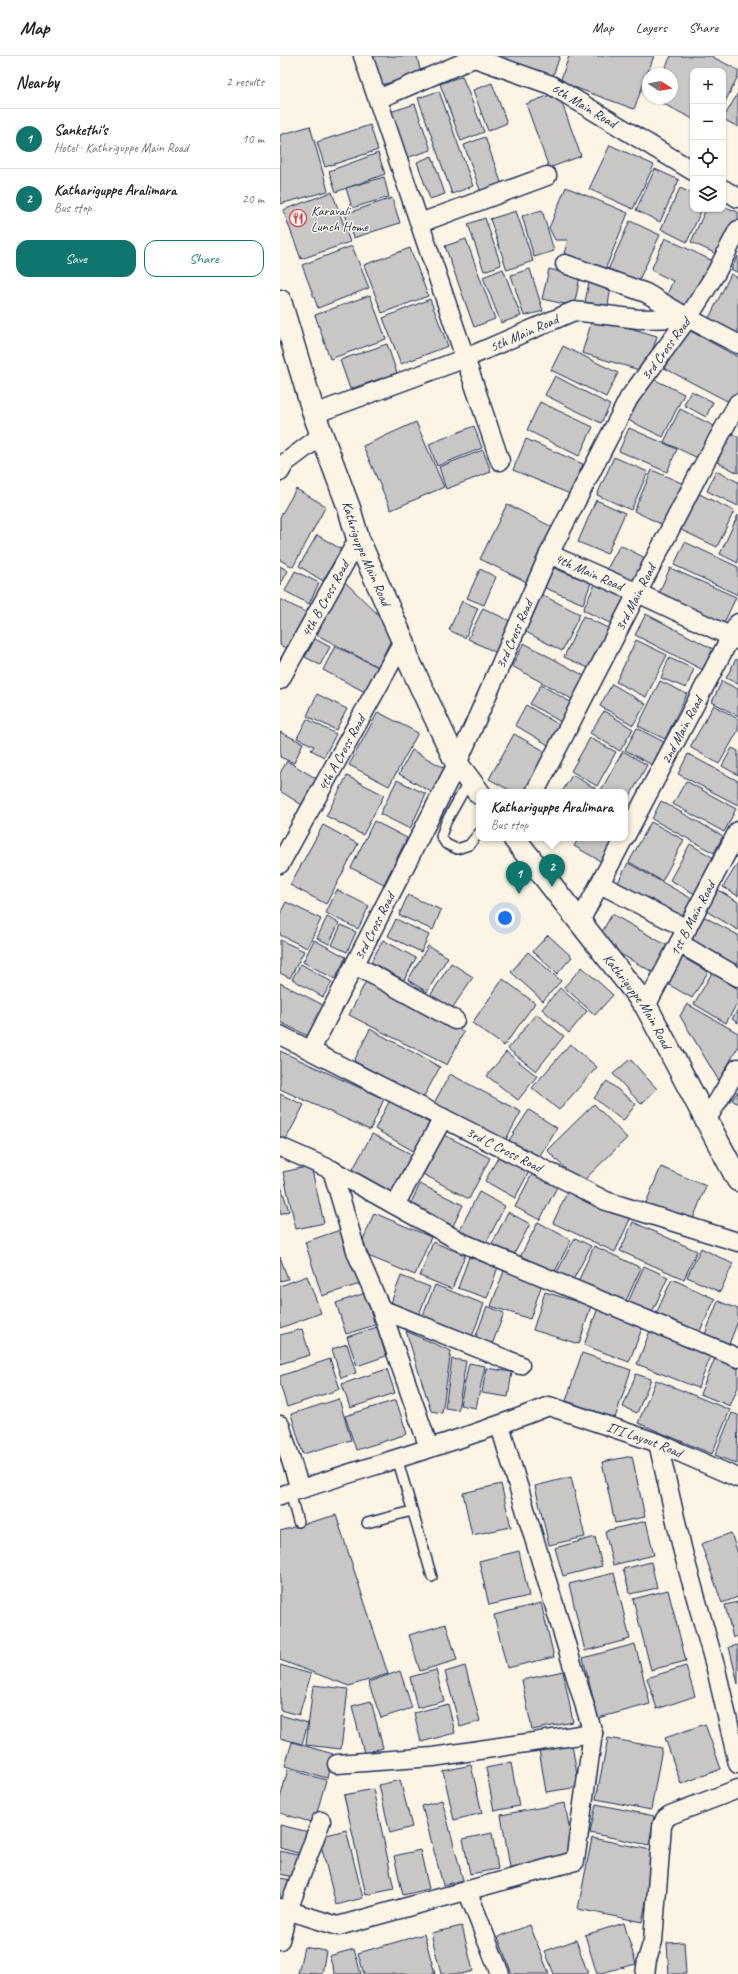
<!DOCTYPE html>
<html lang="en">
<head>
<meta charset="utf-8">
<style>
	:root { --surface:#fff; --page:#f6f6f6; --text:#202124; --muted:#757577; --line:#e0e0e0; --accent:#0f766e }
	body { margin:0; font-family:Caveat,sans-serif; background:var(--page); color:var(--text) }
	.controls { position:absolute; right:12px; top:12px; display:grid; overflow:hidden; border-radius:8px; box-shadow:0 1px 3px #0004 }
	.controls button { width:36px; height:36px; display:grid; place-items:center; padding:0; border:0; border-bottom:1px solid var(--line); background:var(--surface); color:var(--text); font:20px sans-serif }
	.compass { position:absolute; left:362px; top:12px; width:36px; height:36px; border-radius:50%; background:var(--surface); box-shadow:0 1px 3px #0004; rotate:101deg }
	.you { position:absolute; left:225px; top:862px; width:14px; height:14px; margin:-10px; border:3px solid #fff; border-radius:50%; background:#1a73e8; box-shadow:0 0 0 6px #1a73e833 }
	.badge { display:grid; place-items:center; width:26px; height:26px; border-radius:50%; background:var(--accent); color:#fff; font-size:13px; font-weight:700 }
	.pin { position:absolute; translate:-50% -33px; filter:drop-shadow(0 1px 2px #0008) }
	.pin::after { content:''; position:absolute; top:21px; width:14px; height:12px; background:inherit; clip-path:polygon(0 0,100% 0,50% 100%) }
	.popup { position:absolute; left:196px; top:733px; width:152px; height:52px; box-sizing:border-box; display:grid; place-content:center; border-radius:8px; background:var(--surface); filter:drop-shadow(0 1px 3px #0005); font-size:13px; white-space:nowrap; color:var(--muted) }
	.popup b { font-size:15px; color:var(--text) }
	.popup::after { content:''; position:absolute; left:50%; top:100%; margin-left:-8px; border:8px solid transparent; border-top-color:var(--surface) }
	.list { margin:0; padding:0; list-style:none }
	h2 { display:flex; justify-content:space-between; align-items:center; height:52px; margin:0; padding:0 16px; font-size:17px }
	h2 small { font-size:13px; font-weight:400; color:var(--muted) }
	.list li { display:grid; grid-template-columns:26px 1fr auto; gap:12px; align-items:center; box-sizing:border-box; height:60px; padding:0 16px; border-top:1px solid var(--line) }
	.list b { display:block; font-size:15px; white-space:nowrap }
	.list p { margin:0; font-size:13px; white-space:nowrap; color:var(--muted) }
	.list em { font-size:13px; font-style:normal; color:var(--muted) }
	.actions { display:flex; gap:8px; padding:12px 16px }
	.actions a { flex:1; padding:9px 0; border:1px solid var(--accent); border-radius:12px; text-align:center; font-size:14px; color:var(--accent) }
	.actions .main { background:var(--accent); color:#fff }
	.icon { flex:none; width:22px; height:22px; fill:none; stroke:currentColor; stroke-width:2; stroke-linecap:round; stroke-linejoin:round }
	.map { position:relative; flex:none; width:458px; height:1918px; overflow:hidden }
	header { display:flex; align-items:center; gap:24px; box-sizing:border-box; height:56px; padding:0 20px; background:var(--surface); border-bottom:1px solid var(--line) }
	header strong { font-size:19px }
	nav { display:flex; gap:22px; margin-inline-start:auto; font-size:14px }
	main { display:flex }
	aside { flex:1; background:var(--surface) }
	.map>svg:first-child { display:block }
</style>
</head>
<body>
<header>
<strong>Map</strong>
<nav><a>Map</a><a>Layers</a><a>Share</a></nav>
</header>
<main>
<aside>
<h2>Nearby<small>2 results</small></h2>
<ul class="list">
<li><span class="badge">1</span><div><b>Sankethi's</b><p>Hotel · Kathriguppe Main Road</p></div><em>10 m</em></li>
<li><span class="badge">2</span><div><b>Kathariguppe Aralimara</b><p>Bus stop</p></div><em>20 m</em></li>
</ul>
<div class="actions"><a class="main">Save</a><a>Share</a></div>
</aside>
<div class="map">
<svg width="458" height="1918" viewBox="0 0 458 1918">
	<rect width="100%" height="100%" fill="#fcf5e5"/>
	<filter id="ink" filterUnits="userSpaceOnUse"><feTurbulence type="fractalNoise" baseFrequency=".025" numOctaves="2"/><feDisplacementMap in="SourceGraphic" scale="8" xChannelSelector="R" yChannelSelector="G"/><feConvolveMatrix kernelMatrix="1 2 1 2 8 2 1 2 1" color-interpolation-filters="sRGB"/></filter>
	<g filter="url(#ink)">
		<g fill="#c8c7c6" stroke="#1b2f5e">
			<path d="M93 0H137L141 18 101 29Z"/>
			<path d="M214 0H280L272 22Z"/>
			<path d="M289 0H374L354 53 280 26Z"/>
			<path d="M391 0H431L458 14V20L443 50V15H413V63L372 42H392V18H382Z"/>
			<path d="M182 20 204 76 181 85 160 28Z"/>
			<path d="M212 27 227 67 208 75 193 34Z"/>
			<path d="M159 35 193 130 172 138 138 42Z"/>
			<path d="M278 36 301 100 269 112 246 48Z"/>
			<path d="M458 37V71L443 63Z"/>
			<path d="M135 48 151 94 126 102 110 56Z"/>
			<path d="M90 69 98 94 45 111 37 86Z"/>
			<path d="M30 70 48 135 0 148V79Z"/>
			<path d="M205 81 222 129 201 137 184 89Z"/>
			<path d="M330 89 374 109 353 153 309 133Z"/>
			<path d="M98 97 105 118 56 136 49 115Z"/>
			<path d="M152 100 165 138 150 143 137 106Z"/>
			<path d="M375 113 399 124 380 166 356 154Z"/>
			<path d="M104 121 109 141 72 152 66 132Z"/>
			<path d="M286 131 348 157 325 214 284 197 288 184H275L269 172Z"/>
			<path d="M400 132 413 138V153H422L407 186 381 173Z"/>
			<path d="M52 136 70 186 21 203 3 154Z"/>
			<path d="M112 142 120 167 73 182 65 158Z"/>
			<path d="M443 150 458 156V170L443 201 411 186 426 153H443Z"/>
			<path d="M262 154 274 195 254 201 242 160Z"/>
			<path d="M236 155 253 205 227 214 210 163Z"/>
			<path d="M205 162 221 209 204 215 188 168Z"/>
			<path d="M350 165 380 179 357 228 328 214Z"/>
			<path d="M385 182 433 205 409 257 384 245 393 225 371 214Z"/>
			<path d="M186 183 215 263 194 271 165 190Z"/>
			<path d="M72 190 89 232 38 252 22 209Z"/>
			<path d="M130 192 148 240 102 257 84 209Z"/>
			<path d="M458 200V217L451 213Z"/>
			<path d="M223 213 241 260 221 267 203 221Z"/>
			<path d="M250 213 263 255 244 260 231 219Z"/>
			<path d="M269 213 300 221 294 250 262 243Z"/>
			<path d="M451 218 458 222V285L426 268Z"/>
			<path d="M309 226 331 229 328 250 305 246Z"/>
			<path d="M90 239 106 283 50 303 35 259Z"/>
			<path d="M150 243 168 290 121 308 103 262Z"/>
			<path d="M313 261 377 280 366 316 302 297Z"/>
			<path d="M405 272 458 301V338L453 348 384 312Z"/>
			<path d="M107 288 117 317 70 333 60 304Z"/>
			<path d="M283 290 338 317 326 341 271 314Z"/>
			<path d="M275 320 330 349 321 367 265 339Z"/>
			<path d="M369 321 404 338 383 381 348 364Z"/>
			<path d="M411 335 433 346 426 361 404 349Z"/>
			<path d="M260 346 313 371 299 400 247 374Z"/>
			<path d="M400 353 438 372 422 404 384 386Z"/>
			<path d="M136 366 164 431 111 454 83 390Z"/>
			<path d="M194 370 202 392 157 410 149 388Z"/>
			<path d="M349 372 397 393 387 416 339 395Z"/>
			<path d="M451 377 458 381V417L437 406Z"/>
			<path d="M246 383 303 408 290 438 233 414Z"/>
			<path d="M203 394 211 416 166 433 159 411Z"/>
			<path d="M334 401 368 416 351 454 317 439Z"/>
			<path d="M372 414 406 429 387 471 354 455Z"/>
			<path d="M436 415 458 426V450L427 435Z"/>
			<path d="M16 433 46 450 13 511 0 504V461Z"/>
			<path d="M413 435 454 455 437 491 395 471Z"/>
			<path d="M316 444 345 457 327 498 298 486Z"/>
			<path d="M227 448 278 474 251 528 200 503Z"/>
			<path d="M458 459V507L440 498Z"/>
			<path d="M37 479 61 493 43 525 19 510Z"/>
			<path d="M405 486 458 511V539L394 509Z"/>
			<path d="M340 489 369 504 357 528 327 513Z"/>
			<path d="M0 510 8 515 0 529Z"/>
			<path d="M271 511 311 527 303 548 263 531Z"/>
			<path d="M390 512 456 541 444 567 378 539Z"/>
			<path d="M200 513 216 521 204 549 187 542Z"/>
			<path d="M15 515 39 527 29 548 5 535Z"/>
			<path d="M61 522 115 575 98 611 37 579Z"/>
			<path d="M315 528 350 545 338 571 303 554Z"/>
			<path d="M262 539 300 558 282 595 244 575Z"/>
			<path d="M0 543 27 557 9 594 0 589Z"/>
			<path d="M182 545 198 552 185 582 169 574Z"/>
			<path d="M203 552 232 566 217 597 188 583Z"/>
			<path d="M366 558 435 594 425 615 355 579Z"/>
			<path d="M303 560 332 574 313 614 284 601Z"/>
			<path d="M35 583 50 591 40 609 25 601Z"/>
			<path d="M356 584 387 599 366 641 336 626Z"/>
			<path d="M244 587 312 624 299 647 232 610Z"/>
			<path d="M55 590 98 611 85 636 43 614Z"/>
			<path d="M389 602 414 613 406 632 381 622Z"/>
			<path d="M456 603 458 604V628L446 622Z"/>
			<path d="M380 625 407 638 385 683 358 670Z"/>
			<path d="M442 625 458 633V660L432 646Z"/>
			<path d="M332 628 366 648 353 669 320 650Z"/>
			<path d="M261 629 292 647 281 666 250 648Z"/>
			<path d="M37 638 67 653 56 674 27 660Z"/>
			<path d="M246 649 281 670 270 690 235 669Z"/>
			<path d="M434 649 458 663V675L439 708 410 691Z"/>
			<path d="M324 655 353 673 340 695 310 677Z"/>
			<path d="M98 656 138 677 109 730 69 709Z"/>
			<path d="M27 663 56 678 44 701 31 694 34 690 17 682Z"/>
			<path d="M357 672 384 686 372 709 345 694Z"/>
			<path d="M0 676 23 687 14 707 0 701Z"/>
			<path d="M234 678 270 698 249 736H233L209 723Z"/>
			<path d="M310 682 336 696 317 730 291 715Z"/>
			<path d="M452 692 458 695V719L442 710Z"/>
			<path d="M132 694 166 713 153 737 119 718Z"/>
			<path d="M343 695 367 709 345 749V736H320Z"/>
			<path d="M408 698 458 725V749L398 718Z"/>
			<path d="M7 705 37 723 22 749 0 735V717Z"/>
			<path d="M292 719 315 732 313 736H282Z"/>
			<path d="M67 720 104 739 83 779 46 760Z"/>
			<path d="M117 724 146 738 130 773 100 758Z"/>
			<path d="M406 725 456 753 444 776 393 748Z"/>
			<path d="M381 745 443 780 434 797 372 763Z"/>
			<path d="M94 765 127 782 104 828 71 812Z"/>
			<path d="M371 766 404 784 382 825 349 806Z"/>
			<path d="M43 769 78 788 46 848 10 829Z"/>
			<path d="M299 782H335L322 806 294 790Z"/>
			<path d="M410 788 437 804 417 839 390 824Z"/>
			<path d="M348 807 414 844 400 868 335 832Z"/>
			<path d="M458 807V840L443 831Z"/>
			<path d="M57 834 89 850 78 873 46 857Z"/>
			<path d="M438 834 458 846V874L426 855Z"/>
			<path d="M128 839 161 854 153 874 119 859Z"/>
			<path d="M6 846 41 863 27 892 0 879V858Z"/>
			<path d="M332 858 393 893 378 919 317 885Z"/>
			<path d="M421 859 458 879V915L405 889Z"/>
			<path d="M47 861 59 867 49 888 37 882Z"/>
			<path d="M116 863 149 879 141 896 108 880Z"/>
			<path d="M61 869 76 876 67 896 52 889Z"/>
			<path d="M268 879 292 901 277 918 253 895Z"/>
			<path d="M0 884 24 895 10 922 0 917Z"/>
			<path d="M34 884 66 901 55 923 23 906Z"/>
			<path d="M103 884 136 902 124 924 91 906Z"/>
			<path d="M148 890 168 901 147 936 128 924Z"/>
			<path d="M248 896 281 925 263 945 231 916Z"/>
			<path d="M402 901 428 916 412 942 386 927Z"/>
			<path d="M171 907 193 921 171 954 150 940Z"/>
			<path d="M21 908 52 926 43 941 12 923Z"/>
			<path d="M302 911 333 939 315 959 284 931Z"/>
			<path d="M432 917 458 933V946L446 967 414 948Z"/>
			<path d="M223 923 255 947 224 990 192 967Z"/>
			<path d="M86 925 184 976 167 1009 69 959Z"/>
			<path d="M0 927 45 950 30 981 0 966Z"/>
			<path d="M280 932 307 955 289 977 262 953Z"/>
			<path d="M407 948 458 977V991L439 1025 400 960Z"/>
			<path d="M458 953V967L452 963Z"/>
			<path d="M256 958 284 980 256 1015 228 993Z"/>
			<path d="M90 973 160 1011 143 1042 74 1005Z"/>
			<path d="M290 988 317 1011 279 1054 252 1032Z"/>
			<path d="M0 995 104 1043 90 1074 0 1033Z"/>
			<path d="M226 996 257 1020 238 1044 207 1020Z"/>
			<path d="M350 1003 377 1033 361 1048 333 1018Z"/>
			<path d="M170 1018 241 1056 225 1085 154 1047Z"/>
			<path d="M327 1025 356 1048 343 1065 314 1042Z"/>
			<path d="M458 1035V1048L452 1044Z"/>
			<path d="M0 1038 24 1049 5 1085 0 1083Z"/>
			<path d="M110 1044 151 1068 135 1096 95 1073Z"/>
			<path d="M314 1048 347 1082 300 1128 267 1094Z"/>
			<path d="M249 1054 277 1072 257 1104 228 1086Z"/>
			<path d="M92 1078 133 1099 113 1139 71 1117Z"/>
			<path d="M164 1079 210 1102 189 1143 143 1118Z"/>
			<path d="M220 1098 250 1114 235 1142 205 1125Z"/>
			<path d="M31 1110 44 1167 16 1173 3 1116Z"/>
			<path d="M381 1111 426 1130 411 1168 365 1149Z"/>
			<path d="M252 1118 277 1131 260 1164 235 1151Z"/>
			<path d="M0 1127 9 1155 0 1158Z"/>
			<path d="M140 1128 183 1149 173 1170 130 1149Z"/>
			<path d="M289 1132 351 1161 335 1196 273 1167Z"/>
			<path d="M199 1136 225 1150 204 1191 178 1177Z"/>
			<path d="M228 1156 250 1168 231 1204 210 1192Z"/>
			<path d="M94 1157 151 1181 135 1219 78 1196Z"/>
			<path d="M258 1166 291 1184 272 1221 239 1203Z"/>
			<path d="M353 1166 417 1195 404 1223 340 1195Z"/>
			<path d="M66 1172 83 1227 42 1240 25 1186Z"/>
			<path d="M295 1182 311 1190 293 1224 277 1216Z"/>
			<path d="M153 1186 185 1199 172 1233 140 1220Z"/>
			<path d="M314 1190 361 1212 344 1249 297 1228Z"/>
			<path d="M421 1192 453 1208 440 1236 407 1221Z"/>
			<path d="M0 1201 8 1223 0 1225Z"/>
			<path d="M189 1201 218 1211 207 1242 178 1232Z"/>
			<path d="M364 1210 388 1221 370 1261 346 1251Z"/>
			<path d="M224 1215 262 1228 250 1263 211 1250Z"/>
			<path d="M27 1220 41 1257 0 1272V1230Z"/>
			<path d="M121 1220 150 1231 137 1263 109 1252Z"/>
			<path d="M392 1223 435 1243 418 1279 375 1260Z"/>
			<path d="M155 1229 204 1248 190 1286 140 1267Z"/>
			<path d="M265 1236 311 1250 299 1288 253 1274Z"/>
			<path d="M85 1237 95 1269 66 1278 56 1247Z"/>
			<path d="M438 1245 458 1253V1265L448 1291 424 1281Z"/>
			<path d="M207 1250 224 1257 210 1294 193 1288Z"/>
			<path d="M318 1252 363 1270 349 1306 304 1289Z"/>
			<path d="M97 1271 106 1300 77 1310 67 1281Z"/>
			<path d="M22 1273 30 1299 0 1308V1279Z"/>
			<path d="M126 1275 171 1295 162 1357 151 1355Z"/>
			<path d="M370 1275 431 1300 418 1332 357 1308Z"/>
			<path d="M67 1288 76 1317 61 1322 52 1293Z"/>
			<path d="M302 1297 351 1314 335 1362 286 1345Z"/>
			<path d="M436 1300 458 1309V1331L450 1350 420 1338Z"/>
			<path d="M50 1303 60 1333 7 1351 0 1328V1320Z"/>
			<path d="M172 1303 186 1305 178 1354 165 1352Z"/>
			<path d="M189 1307 205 1310 196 1352 180 1349Z"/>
			<path d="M206 1312 232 1316 228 1341 202 1337Z"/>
			<path d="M107 1313 115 1337 70 1352 62 1328Z"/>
			<path d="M356 1318 371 1323 357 1357 343 1351Z"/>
			<path d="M376 1324 450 1354 432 1398 358 1367Z"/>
			<path d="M59 1343 71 1384 23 1398 11 1358Z"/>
			<path d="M116 1344 127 1378 76 1394 65 1360Z"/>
			<path d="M452 1357 458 1359 457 1408 435 1399Z"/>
			<path d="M352 1400 365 1461 335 1467 322 1406Z"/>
			<path d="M291 1421 305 1481 269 1489 255 1430Z"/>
			<path d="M221 1428 231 1471 192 1479 183 1437Z"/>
			<path d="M56 1459 108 1618 69 1630 0 1604V1475Z"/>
			<path d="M366 1465 374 1499 333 1509 325 1475Z"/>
			<path d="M451 1477 458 1498V1541L442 1547 421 1488Z"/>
			<path d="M315 1481 322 1510 283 1520 275 1492Z"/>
			<path d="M239 1495 249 1540 209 1549 199 1505Z"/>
			<path d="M371 1506 377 1532 350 1538 343 1513Z"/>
			<path d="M334 1517 350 1583 305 1595 289 1528Z"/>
			<path d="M388 1534 406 1605 371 1614 353 1543Z"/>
			<path d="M458 1546V1580L453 1582 445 1549Z"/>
			<path d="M261 1547 274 1601 227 1612 214 1559Z"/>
			<path d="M166 1568 177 1604 140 1615 129 1579Z"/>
			<path d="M355 1588 370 1648 318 1662 303 1602Z"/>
			<path d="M458 1589V1628L449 1591Z"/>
			<path d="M0 1609 31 1618 19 1659 0 1654Z"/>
			<path d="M185 1610 200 1665 180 1671 165 1616Z"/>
			<path d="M406 1610 415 1640 377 1653 367 1622Z"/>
			<path d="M156 1614 164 1645 137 1652 130 1621Z"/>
			<path d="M120 1615 132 1652 101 1662 88 1626Z"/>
			<path d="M283 1615 293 1666 252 1674 242 1624Z"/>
			<path d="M33 1629 68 1633 61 1693 26 1689Z"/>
			<path d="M91 1645 103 1692 84 1697 72 1650Z"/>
			<path d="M168 1648 175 1677 141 1686 134 1657Z"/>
			<path d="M0 1659 28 1667 22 1688 0 1682Z"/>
			<path d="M425 1668 441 1713 401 1728 385 1682Z"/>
			<path d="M291 1682 299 1731 266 1736 258 1687Z"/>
			<path d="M328 1682 382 1692 371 1754 316 1743Z"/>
			<path d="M12 1686 53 1698 47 1722 5 1710Z"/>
			<path d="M231 1707 239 1750 214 1755 206 1712Z"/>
			<path d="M191 1709 202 1757 174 1764 163 1715Z"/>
			<path d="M8 1713 46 1724 34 1767 0 1757V1743Z"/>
			<path d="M120 1724 132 1771 110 1777 99 1729Z"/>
			<path d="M93 1733 114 1833 86 1839 64 1739Z"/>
			<path d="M162 1744 183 1824 163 1829 142 1750Z"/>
			<path d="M285 1747 295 1805 231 1817 221 1759Z"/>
			<path d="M316 1748 374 1760 369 1789 310 1777Z"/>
			<path d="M0 1769 33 1777 28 1800 0 1792Z"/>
			<path d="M66 1774 83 1842 56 1849 39 1781Z"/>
			<path d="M212 1777 218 1813 190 1818 183 1783Z"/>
			<path d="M312 1782 376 1795 362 1866 298 1853Z"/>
			<path d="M140 1794 149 1833 123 1839 114 1800Z"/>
			<path d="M0 1795 21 1800 16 1822 0 1818Z"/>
			<path d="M0 1822 11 1824 6 1848 0 1847Z"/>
			<path d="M344 1867 356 1908 317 1918 305 1879Z"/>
			<path d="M250 1869 269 1918H232L218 1881Z"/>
			<path d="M182 1870 193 1915 181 1918H161L151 1877Z"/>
			<path d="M144 1878 155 1918H84L78 1897Z"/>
			<path d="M296 1884 308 1918H274L265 1895Z"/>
			<path d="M404 1886 406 1918H389L387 1887Z"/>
			<path d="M24 1891 46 1895 42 1918 18 1917Z"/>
			<path d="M74 1893 81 1918H55L49 1900Z"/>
		</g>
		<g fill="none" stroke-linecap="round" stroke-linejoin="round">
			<defs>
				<g id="lane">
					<path d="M189 725 166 766 161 780 166 788 177 793 189 789 199 777"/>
					<path d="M117 1402 152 1521"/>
					<path d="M10 1437 18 1466"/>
					<path d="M87 1467 132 1455"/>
				</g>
				<g id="street">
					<path d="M83 0 220 405"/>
					<path id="s1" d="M189 0 271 29 413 115"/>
					<path d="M98 43 194 2"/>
					<path d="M443 133 458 142"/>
					<path d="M140 167 267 120"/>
					<path d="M285 208 366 237 408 262"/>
					<path id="s2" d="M34 358 186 302 294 255 359 263 408 262 458 288"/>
					<path d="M0 416 5 407 42 379"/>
					<path id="s3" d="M269 498 358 537 458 584"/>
					<path id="s4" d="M0 624 78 483"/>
					<path id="s5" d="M255 736 419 417 458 347"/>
					<path id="s6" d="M345 781 458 567"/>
					<path id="s7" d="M0 808 123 585"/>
					<path d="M320 828 407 873"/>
					<path d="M299 867 344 782"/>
					<path d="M399 887 458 921"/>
					<path d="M75 909 175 964"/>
					<path id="s8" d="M366 950 458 775"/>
					<path id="s9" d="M0 979 326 1145 458 1186"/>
					<path id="s10" d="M31 994 177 708 269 498 349 342 408 262 436 217 458 174"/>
					<path d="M427 1063 458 1012"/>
					<path d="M0 1091 52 1114 183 1187 458 1302"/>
					<path d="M52 1114 77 1198 101 1253 149 1392"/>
					<path d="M115 1149 163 1062"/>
					<path d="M101 1253 240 1309"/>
					<path d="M0 1369 20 1433"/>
					<path d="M378 1387 403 1496 436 1613 458 1708"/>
					<path id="s11" d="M0 1440C89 1410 181 1385 269 1350L378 1387 458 1422"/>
					<path d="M57 1708 153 1701 313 1677"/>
					<path d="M187 1834 220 1918"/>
					<path d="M0 1852 58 1870 295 1805 313 1677 220 1370"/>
					<path d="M0 1884 8 1854 41 1765"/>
					<path d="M365 1918 367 1904 373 1885 382 1770 385 1763 390 1759 458 1733"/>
				</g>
				<g id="secondary">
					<path id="s12" d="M0 245 34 358 69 452 78 483 123 585 128 603 177 708 199 737"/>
					<path id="s13" d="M234 782 366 950 458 1124"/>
				</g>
			</defs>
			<use href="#lane" stroke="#1b2f5e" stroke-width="12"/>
			<use href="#street" stroke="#1b2f5e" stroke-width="21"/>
			<use href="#secondary" stroke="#1b2f5e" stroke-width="25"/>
			<use href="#lane" stroke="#fcf5e5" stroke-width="9"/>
			<use href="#street" stroke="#fcf5e5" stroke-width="18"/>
			<use href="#secondary" stroke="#fcf5e5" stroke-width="22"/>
		</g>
	</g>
	<defs>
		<symbol id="restaurant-ring" viewBox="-11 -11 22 22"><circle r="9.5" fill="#fcf5e5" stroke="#d1495b" stroke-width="1.5"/><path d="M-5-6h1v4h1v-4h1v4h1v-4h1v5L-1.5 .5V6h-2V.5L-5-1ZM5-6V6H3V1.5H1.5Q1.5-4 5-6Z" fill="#d1495b"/></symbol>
	</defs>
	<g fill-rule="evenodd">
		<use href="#restaurant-ring" x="8" y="152" width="20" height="20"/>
	</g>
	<g text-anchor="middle" stroke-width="3" stroke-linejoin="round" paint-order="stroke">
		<g font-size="14" fill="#1b2f5e" stroke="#fcf5e5">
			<text dy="5" stroke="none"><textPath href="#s1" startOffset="126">6th Main Road</textPath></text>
			<text dy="5" stroke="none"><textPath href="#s2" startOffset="225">5th Main Road</textPath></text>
			<text dy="5" stroke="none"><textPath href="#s10" startOffset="787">3rd Cross Road</textPath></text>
			<text dy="5" stroke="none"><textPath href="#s12" startOffset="267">Kathriguppe Main Road</textPath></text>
			<text dy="5" stroke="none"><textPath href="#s3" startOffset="44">4th Main Road</textPath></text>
			<text dy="5" stroke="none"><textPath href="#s5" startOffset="219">3rd Main Road</textPath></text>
			<text dy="5" stroke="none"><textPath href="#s4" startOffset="93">4th B Cross Road</textPath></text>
			<text dy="5" stroke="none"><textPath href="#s10" startOffset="463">3rd Cross Road</textPath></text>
			<text dy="5" stroke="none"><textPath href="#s6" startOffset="121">2nd Main Road</textPath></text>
			<text dy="5" stroke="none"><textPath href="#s7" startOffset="127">4th A Cross Road</textPath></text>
			<text dy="5" stroke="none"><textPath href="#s8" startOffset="99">1st B Main Road</textPath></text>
			<text dy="5" stroke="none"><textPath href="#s10" startOffset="139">3rd Cross Road</textPath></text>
			<text dy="5" stroke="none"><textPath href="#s13" startOffset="205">Kathriguppe Main Road</textPath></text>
			<text dy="5" stroke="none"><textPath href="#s9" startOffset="252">3rd C Cross Road</textPath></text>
			<text dy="5" stroke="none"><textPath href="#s11" startOffset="385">ITI Layout Road</textPath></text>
		</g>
		<g font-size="14" fill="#1b2f5e" stroke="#fcf5e5" text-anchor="start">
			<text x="31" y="159">Karavali<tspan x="31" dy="16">Lunch Home</tspan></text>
		</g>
	</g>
</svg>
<div class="controls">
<button>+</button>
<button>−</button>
<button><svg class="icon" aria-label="locate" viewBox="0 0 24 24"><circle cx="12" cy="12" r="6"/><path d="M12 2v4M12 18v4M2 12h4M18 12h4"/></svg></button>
<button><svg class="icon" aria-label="layers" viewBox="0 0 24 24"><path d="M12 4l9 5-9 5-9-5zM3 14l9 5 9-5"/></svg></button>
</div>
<svg class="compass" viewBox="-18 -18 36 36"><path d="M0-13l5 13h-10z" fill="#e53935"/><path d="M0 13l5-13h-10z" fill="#757577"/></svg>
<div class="you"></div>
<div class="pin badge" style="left:239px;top:838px">1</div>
<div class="pin badge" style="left:272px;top:831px">2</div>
<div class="popup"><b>Kathariguppe Aralimara</b>Bus stop</div>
</div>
</main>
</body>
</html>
